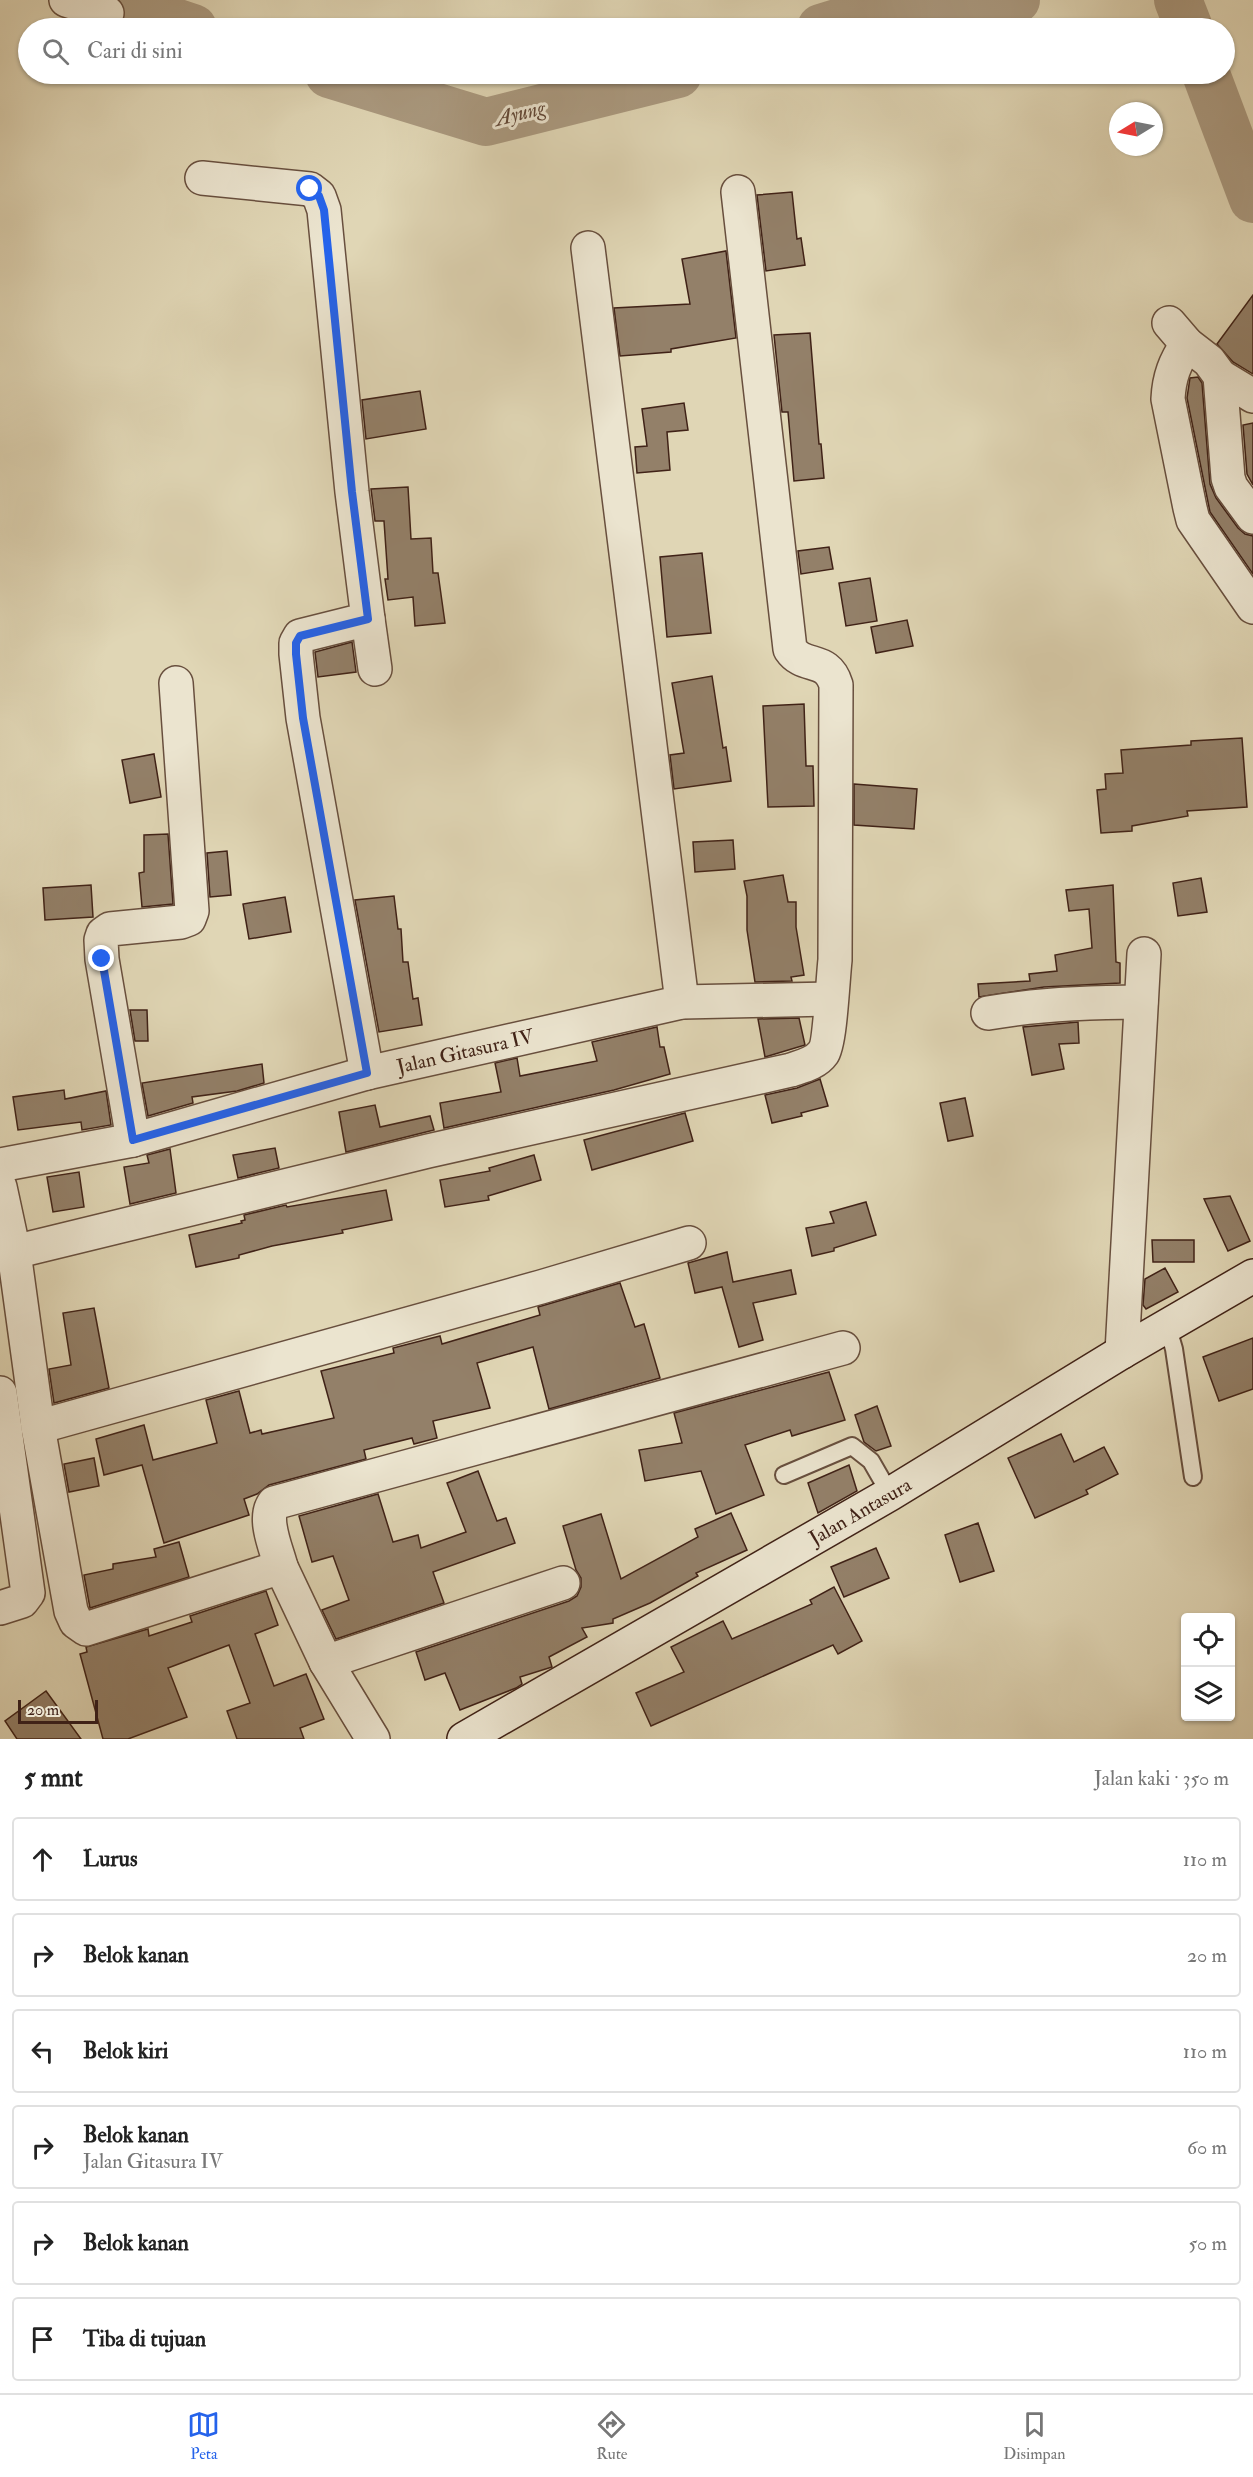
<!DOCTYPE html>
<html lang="id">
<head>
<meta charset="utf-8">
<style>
	:root { --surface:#fff; --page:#f2f2f2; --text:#222; --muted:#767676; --line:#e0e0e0; --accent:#2563eb }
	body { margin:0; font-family:"IM FELL Double Pica",serif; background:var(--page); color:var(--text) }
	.controls { position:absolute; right:18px; bottom:18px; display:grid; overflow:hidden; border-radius:6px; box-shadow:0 2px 4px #0004 }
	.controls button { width:54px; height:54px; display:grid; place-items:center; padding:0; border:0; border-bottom:2px solid var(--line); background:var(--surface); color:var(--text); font:30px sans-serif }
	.compass { position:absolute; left:1109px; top:102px; width:54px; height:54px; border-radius:50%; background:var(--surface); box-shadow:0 2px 4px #0004; rotate:260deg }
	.scale { position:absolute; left:18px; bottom:15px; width:80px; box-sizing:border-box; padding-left:6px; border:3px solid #402217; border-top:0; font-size:16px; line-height:21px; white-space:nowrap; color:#402217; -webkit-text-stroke:4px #ebe4cf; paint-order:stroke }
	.stop { position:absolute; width:18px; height:18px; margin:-14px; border:4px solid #2563eb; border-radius:50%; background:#fff }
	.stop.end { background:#2563eb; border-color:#fff; box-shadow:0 2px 6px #0008 }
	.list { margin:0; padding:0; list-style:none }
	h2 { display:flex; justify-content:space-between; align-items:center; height:78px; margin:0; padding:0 24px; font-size:26px }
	h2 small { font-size:20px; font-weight:400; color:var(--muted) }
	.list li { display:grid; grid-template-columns:39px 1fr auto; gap:18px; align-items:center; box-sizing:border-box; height:84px; margin:0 12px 12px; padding:0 12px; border:2px solid var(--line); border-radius:6px }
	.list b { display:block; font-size:22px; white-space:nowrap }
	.list p { margin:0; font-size:20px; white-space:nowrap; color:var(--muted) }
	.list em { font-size:20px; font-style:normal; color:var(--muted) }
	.icon { flex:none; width:33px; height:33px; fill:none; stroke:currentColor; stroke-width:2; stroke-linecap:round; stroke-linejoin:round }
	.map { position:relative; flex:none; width:1253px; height:1739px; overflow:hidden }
	.search { position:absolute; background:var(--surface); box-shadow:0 2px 4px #0004; left:18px; right:18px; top:18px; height:66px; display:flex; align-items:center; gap:15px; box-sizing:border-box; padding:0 21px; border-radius:33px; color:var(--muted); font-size:22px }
	.sheet { height:654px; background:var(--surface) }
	nav { display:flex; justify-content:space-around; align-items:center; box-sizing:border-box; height:84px; border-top:2px solid var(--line); background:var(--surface); font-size:16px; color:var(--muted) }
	nav a { display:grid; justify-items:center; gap:3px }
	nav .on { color:var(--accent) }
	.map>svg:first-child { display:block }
</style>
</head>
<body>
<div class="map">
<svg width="1253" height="1739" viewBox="0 0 1253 1739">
	<rect width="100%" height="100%" fill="#e0d6b5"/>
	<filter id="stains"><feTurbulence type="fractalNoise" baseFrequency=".00333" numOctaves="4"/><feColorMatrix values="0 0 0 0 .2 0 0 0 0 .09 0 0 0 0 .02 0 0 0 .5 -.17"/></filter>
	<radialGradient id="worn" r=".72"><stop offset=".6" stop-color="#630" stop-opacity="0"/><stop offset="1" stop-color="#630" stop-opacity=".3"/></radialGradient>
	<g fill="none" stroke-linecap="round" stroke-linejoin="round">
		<g stroke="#aa997f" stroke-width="48">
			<path d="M108 0 193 28"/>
			<path d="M1178 0 1189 28"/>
			<path d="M821 28 875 11 1016 0"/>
			<path d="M329 74 486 122 678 74"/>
			<path d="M1206 74 1253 199"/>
		</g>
	</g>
	<g fill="#938069" stroke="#402217" stroke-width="1.5">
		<path d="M792 192 797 239 801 238 805 265 766 271 757 195Z"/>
		<path d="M726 251 736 338 671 349V352L620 356 614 308 690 304 682 259Z"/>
		<path d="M1253 295V374L1233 362 1217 344Z"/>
		<path d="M810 333 819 444H821L824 478 794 481 788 412H782L774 335Z"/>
		<path d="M1198 377 1202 383 1210 484 1216 498 1238 528 1245 534 1253 536V574L1210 512 1187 398 1190 378Z"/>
		<path d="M420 391 426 429 366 439 362 400Z"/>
		<path d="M684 403 688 430 667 432 670 470 637 473 635 447 647 446 642 409Z"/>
		<path d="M1253 423V485L1247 474 1243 425Z"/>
		<path d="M408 487 411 539 431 538 433 573H438L445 623 415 626 413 597 388 600 385 579H388L384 521H375L371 489Z"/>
		<path d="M829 547 833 569 801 574 798 551Z"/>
		<path d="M702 553 711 633 667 637 660 557Z"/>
		<path d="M870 578 877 621 846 626 839 583Z"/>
		<path d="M907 620 913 646 876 653 871 627Z"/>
		<path d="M352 642 356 672 318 677 315 652Z"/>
		<path d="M712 676 723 748 726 747 731 781 674 789 670 755 684 753 672 683Z"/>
		<path d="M804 704 806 766H813L814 806 768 807 763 706Z"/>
		<path d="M1242 738 1247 807 1187 811 1188 816 1132 826V831L1101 833 1097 790 1106 789 1105 774 1123 773 1121 750 1191 745V741Z"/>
		<path d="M154 754 161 797 130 803 122 760Z"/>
		<path d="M854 784 917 789 914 829 854 825Z"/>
		<path d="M168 834 173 904 142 907 139 873 144 872V835Z"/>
		<path d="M733 840 735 869 695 872 693 842Z"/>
		<path d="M227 851 231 895 210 897 207 853Z"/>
		<path d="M783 875 788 902H796V927L804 975 791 977 792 981 755 982 747 930V896L744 881Z"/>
		<path d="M1201 878 1207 912 1178 916 1173 883Z"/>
		<path d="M91 885 93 917 45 920 43 888Z"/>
		<path d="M1113 885 1116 962 1120 963V983L1044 987 979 997 978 984 1030 981 1029 974 1057 971 1055 955 1092 948 1089 909 1069 911 1066 890Z"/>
		<path d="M394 896 398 929H401L403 962H408L413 999 418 998 422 1025 379 1032 355 900Z"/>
		<path d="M285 897 291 932 249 939 243 904Z"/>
		<path d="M130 1010H147L148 1041H135Z"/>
		<path d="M799 1018 805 1045 765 1057 758 1019Z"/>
		<path d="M1078 1022 1079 1043 1059 1044 1064 1069 1032 1075 1023 1027Z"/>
		<path d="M657 1027 660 1047H664L670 1074 614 1090 444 1128 440 1103 501 1092 495 1063 517 1058 520 1076 597 1061 592 1042Z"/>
		<path d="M262 1064 264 1083 237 1091 192 1097 193 1103 148 1116 142 1083Z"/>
		<path d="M820 1079 828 1106 801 1113 802 1116 772 1123 765 1095 797 1088Z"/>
		<path d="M64 1090 65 1099 106 1091 111 1125 82 1130 81 1122 18 1130 13 1097Z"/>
		<path d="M965 1098 973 1136 948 1141 940 1103Z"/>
		<path d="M375 1105 380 1127 430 1116 434 1130 346 1152 339 1112Z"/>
		<path d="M685 1113 693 1141 592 1170 584 1140Z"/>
		<path d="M275 1148 279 1168 238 1178 233 1155Z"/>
		<path d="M170 1149 176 1193 130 1204 124 1167 149 1163 147 1155Z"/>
		<path d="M534 1155 541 1180 488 1196 489 1200 445 1207 440 1180 490 1171 489 1168Z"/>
		<path d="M79 1172 84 1207 53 1212 47 1177Z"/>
		<path d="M386 1190 392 1220 342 1230 343 1233 272 1246 239 1255V1258L196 1267 189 1235 242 1223 241 1221 245 1220 244 1215 286 1205 287 1207Z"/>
		<path d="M1230 1196 1250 1241 1228 1251 1204 1199Z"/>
		<path d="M866 1202 876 1235 834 1248V1251L812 1256 806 1228 834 1223 830 1212Z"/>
		<path d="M1152 1240H1194V1262H1153Z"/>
		<path d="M727 1252 733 1282 791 1270 796 1294 753 1303 763 1340 739 1347 722 1287 695 1293 688 1263Z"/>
		<path d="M1165 1268 1178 1292 1146 1309 1143 1305 1145 1279Z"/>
		<path d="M620 1283 635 1327 644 1324 660 1378 549 1409 533 1347 477 1363 490 1408 433 1421 437 1438 414 1444 412 1438 364 1450 366 1459 269 1485 257 1494 244 1499 249 1515 164 1543 142 1465 104 1475 96 1439 144 1425 153 1460 217 1443 206 1400 239 1391 250 1433 261 1430 262 1434 334 1418 321 1371 394 1353 393 1348 440 1336 442 1344 540 1315 538 1307Z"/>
		<path d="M94 1308 109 1388 54 1403 49 1369 71 1365 63 1313Z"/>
		<path d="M1253 1338V1389L1219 1401 1203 1357Z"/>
		<path d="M829 1372 845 1420 792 1436 790 1430 745 1445 764 1495 716 1514 701 1471 645 1481 639 1450 682 1443 674 1413Z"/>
		<path d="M877 1406 891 1446 876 1451 864 1442 855 1415Z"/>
		<path d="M1061 1434 1074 1462 1104 1447 1118 1474 1086 1490 1088 1494 1035 1518 1008 1458Z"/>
		<path d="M94 1458 99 1486 69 1492 64 1464Z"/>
		<path d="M849 1465 857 1491 818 1513 808 1483Z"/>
		<path d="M478 1471 497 1521 506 1518 515 1543 433 1572 444 1603 336 1639 322 1610 349 1600 333 1556 312 1562 299 1516 378 1494 393 1542 418 1535 421 1548 466 1532 447 1483Z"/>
		<path d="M731 1513 747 1550 696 1573 698 1576 650 1603 613 1619V1623L582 1628 587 1637 549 1657 552 1667 520 1677 522 1684 516 1688 460 1710 445 1673 425 1680 416 1652 569 1601 577 1596 581 1587V1578L576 1570 563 1526 601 1514 621 1579 698 1537 695 1529Z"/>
		<path d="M978 1523 994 1571 960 1582 945 1535Z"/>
		<path d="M179 1542 189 1577 90 1608 84 1575 113 1569V1564L156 1557 154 1549Z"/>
		<path d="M876 1548 889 1578 844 1597 831 1567Z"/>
		<path d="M834 1587 862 1641 838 1654 833 1645 651 1726 636 1693 684 1672 671 1647 723 1621 732 1639 812 1604 810 1600Z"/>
		<path d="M266 1591 278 1625 255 1634 274 1686 306 1674 324 1719 300 1728 304 1739H237L227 1711 250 1703 229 1645 168 1668 187 1717 128 1739H103L80 1654 87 1652 86 1647 148 1629 149 1636 192 1622 190 1616Z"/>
		<path d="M46 1691 81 1739H17L5 1721Z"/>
	</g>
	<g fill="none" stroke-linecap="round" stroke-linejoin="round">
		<defs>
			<g id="lane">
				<path d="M1167 1325 1174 1349 1193 1477"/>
				<path d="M784 1475 852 1446 871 1461 890 1494"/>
			</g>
			<g id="street">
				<path d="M66 0 107 13"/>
				<path d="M202 178 310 189 319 196 324 210 352 492 368 619 300 636 296 643V654L303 718 367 1073"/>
				<path d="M588 248 682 1002"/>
				<path d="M1169 323 1187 344 1209 361 1220 376 1228 478 1231 487 1253 517"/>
				<path d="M1187 344C1175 362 1169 377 1168 399L1190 508 1193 520 1253 607"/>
				<path d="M1220 376 1253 396"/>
				<path d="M368 619 375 669"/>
				<path d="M988 1013C1039 1004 1089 1002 1141 1002"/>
				<path d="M133 1140 102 959 101 940 103 934 110 929 181 922 189 919 192 911 176 683"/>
				<path d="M0 1165 133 1140 367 1073 682 1002 830 999"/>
				<path d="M0 1187 14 1252 38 1427 71 1611 76 1622 86 1629 281 1567 326 1662 373 1739"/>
				<path d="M14 1252 428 1151 791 1070C803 1066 816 1063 823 1053 830 1044 833 977 835 960L836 685C827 655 804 670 790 649L738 192"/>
				<path d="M1122 1352 1144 954"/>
				<path d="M0 1393 28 1593 22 1601 0 1608"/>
				<path d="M38 1427 541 1287 689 1243"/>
				<path d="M281 1567C277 1550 262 1519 274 1503L843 1348"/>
				<path d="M326 1662 563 1583"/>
			</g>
			<path id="secondary" d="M464 1739 890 1494 1122 1352 1253 1276"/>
		</defs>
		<use href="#lane" stroke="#684f3e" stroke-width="20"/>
		<use href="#street" stroke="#684f3e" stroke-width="36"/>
		<use href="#secondary" stroke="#402217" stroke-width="36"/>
		<use href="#lane" stroke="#ebe4cf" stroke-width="16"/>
		<use href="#street" stroke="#ebe4cf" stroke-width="33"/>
		<use href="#secondary" stroke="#ebe4cf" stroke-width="33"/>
	</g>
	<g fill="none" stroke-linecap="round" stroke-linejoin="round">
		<path stroke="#2563eb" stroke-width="8" d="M102 959 133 1140 367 1073 303 718 296 654V643L300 636 368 619 352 492 324 210 319 196 310 189"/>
	</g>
	<g text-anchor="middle" stroke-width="6" stroke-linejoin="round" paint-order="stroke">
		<g font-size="20" fill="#402217" stroke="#ebe4cf">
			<text transform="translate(465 1051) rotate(-13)" y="7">Jalan Gitasura IV</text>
			<text transform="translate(860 1511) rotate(-30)" y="7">Jalan Antasura</text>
		</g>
		<g font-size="21" font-style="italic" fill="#604636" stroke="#ebe4cf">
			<text transform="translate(520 113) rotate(-14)" y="7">Ayung</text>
		</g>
	</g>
	<rect width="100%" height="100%" filter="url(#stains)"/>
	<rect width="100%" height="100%" fill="url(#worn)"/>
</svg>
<div class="controls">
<button><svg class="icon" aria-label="locate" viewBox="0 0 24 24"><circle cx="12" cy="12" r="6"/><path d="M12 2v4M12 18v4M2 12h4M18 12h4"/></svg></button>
<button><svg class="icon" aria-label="layers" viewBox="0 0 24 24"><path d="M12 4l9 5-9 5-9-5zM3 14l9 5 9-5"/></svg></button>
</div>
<svg class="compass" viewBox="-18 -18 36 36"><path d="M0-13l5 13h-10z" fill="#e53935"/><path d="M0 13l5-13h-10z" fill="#767676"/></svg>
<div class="scale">20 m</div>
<div class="stop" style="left:310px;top:189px"></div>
<div class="stop end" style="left:102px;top:959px"></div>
<div class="search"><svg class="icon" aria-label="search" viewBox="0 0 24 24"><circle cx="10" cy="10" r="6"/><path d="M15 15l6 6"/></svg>Cari di sini</div>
</div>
<section class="sheet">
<h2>5 mnt<small>Jalan kaki · 350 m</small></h2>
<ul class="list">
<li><svg class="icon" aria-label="ahead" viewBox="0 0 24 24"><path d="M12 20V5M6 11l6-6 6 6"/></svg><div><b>Lurus</b></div><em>110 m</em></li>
<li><svg class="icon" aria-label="right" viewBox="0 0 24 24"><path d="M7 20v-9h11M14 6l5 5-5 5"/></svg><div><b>Belok kanan</b></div><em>20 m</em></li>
<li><svg class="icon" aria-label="left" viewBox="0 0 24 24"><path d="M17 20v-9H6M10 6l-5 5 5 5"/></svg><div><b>Belok kiri</b></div><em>110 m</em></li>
<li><svg class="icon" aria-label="right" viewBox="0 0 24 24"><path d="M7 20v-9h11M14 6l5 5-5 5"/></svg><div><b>Belok kanan</b><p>Jalan Gitasura IV</p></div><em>60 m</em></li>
<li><svg class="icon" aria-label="right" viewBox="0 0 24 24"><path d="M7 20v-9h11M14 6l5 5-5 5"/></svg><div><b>Belok kanan</b></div><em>50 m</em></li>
<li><svg class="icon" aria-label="arrive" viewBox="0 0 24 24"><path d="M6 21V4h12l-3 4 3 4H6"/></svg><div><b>Tiba di tujuan</b></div></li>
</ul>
</section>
<nav>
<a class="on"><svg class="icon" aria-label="map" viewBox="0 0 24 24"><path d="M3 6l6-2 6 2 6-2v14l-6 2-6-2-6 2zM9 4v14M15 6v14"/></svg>Peta</a>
<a><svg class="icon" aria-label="directions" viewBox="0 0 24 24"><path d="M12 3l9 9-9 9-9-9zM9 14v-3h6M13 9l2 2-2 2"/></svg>Rute</a>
<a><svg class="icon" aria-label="saved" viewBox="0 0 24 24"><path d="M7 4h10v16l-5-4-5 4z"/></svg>Disimpan</a>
</nav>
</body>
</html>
